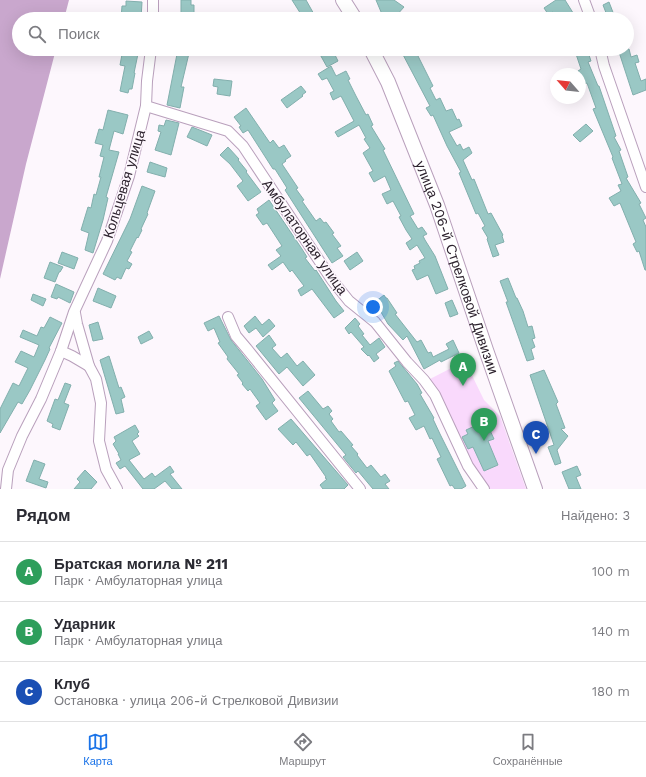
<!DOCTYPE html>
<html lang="ru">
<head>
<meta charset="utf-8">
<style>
	:root { --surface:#fff; --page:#f7f7f7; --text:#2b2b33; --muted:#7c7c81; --line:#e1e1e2; --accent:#1a73e8 }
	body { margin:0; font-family:"Work Sans",sans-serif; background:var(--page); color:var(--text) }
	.compass { position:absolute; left:550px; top:68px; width:36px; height:36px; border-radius:50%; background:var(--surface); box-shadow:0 4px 16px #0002; rotate:298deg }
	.you { position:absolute; left:373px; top:307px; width:14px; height:14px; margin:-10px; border:3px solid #fff; border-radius:50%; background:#1a73e8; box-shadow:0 0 0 6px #1a73e833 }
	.badge { display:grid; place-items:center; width:26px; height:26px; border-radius:50%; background:var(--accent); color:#fff; font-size:13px; font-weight:700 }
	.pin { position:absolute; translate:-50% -33px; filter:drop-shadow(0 1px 2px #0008) }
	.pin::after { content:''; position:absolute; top:21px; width:14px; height:12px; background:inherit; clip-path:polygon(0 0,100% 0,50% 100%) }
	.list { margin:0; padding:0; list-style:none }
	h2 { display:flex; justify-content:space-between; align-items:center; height:52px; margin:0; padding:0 16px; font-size:17px }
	h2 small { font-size:13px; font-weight:400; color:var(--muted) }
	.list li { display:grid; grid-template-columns:26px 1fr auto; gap:12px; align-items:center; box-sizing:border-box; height:60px; padding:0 16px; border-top:1px solid var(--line) }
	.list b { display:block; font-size:15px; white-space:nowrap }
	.list p { margin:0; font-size:13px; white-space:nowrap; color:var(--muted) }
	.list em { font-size:13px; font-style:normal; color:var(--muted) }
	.icon { flex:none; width:22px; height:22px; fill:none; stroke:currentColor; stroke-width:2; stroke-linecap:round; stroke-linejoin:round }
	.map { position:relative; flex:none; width:646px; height:489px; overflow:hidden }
	.search { position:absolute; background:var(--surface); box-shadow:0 4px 16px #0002; left:12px; right:12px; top:12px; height:44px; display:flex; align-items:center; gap:10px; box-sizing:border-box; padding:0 14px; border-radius:22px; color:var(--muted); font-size:15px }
	.sheet { height:232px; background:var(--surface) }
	nav { display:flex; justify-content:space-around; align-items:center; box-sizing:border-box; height:56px; border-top:1px solid var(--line); background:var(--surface); font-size:11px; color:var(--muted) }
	nav a { display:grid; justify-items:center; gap:2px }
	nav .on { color:var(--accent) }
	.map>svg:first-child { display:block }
</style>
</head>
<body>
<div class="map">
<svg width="646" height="489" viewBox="0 0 646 489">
	<rect width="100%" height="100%" fill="#fdf7fd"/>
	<path fill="#f9d9fc" d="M465 361 484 400 500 416 526 489H488L471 466 428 380Z"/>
	<path fill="#c9a7cd" d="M0 0H69L64 19H19V49H56L26 164 0 279Z"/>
	<g fill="#9ac8c5" stroke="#82afad">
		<path d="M181 0H191V5H194V19H181Z"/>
		<path d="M292 0H306L315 16 310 19H304Z"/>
		<path d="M376 0H394L404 7 396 16 390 19H384Z"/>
		<path d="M556 0H565L575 16 569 19H558L553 12 548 14 544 8Z"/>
		<path d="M126 1 142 2 141 19H121L122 6H126Z"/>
		<path d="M609 2 614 15 608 18 603 5Z"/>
		<path d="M123 49H139L134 73H135L132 89H129L128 93 120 91 125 66 120 65Z"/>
		<path d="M178 49H190L181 87H184L180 108 167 105Z"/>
		<path d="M317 49H332L338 61 327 67Z"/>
		<path d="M400 49H412L414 52H416L433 86 430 88 436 100 440 98 446 111 452 109 457 120 459 119 462 126 449 132 457 146 460 144 463 150 469 147 472 153 463 160 472 180 474 179 488 214 491 213 503 235 502 236 504 242 495 245 499 255 493 257 487 239 488 238 482 228 485 226 478 213 476 214 459 173 461 172 447 146 433 115 431 116 426 108 430 106Z"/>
		<path d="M580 49H587L591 61 588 62 598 86H599L616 136 614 137 621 150 619 151 628 177 626 178 641 203 639 204 646 218 643 220 646 227V270H645L639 251 637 252 633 244 636 242 620 203 614 206 609 198 621 191 618 185 622 184 612 158 613 157 593 109 596 108 587 83 584 84 578 71 581 69 575 51Z"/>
		<path d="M618 49H629L631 57 637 55 639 62 635 63 641 81 646 79V90L633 95Z"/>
		<path d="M331 66 336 76 346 71 350 79 348 80 356 96 366 115 368 114 373 125 371 126 385 149 383 150 414 214 410 216 418 229 422 227 427 234 423 236 425 240 435 256 448 289 436 294 428 275 417 280 412 270 415 269 414 266 420 263 419 261 425 258 417 245 410 250 406 243 412 239 406 230 399 217 401 216 393 201 387 204 382 194 391 190 385 176 374 182 369 173 373 171 363 153 370 148 364 139 366 138 359 125 338 137 335 132 354 121 341 96 333 100 330 93 334 91 327 78 322 80 318 74Z"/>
		<path d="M214 79 232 81 230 96 217 94 218 87 213 86Z"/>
		<path d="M301 86 306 92 302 95 303 96 287 108 281 100Z"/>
		<path d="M246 108 270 143 273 140 279 148 284 145 291 156 285 160 286 161 282 164 298 188 296 189 304 200 302 201 316 221 320 218 324 223 326 222 334 233 332 234 341 246 337 248 343 256 332 263 285 190 287 188 275 169H273L248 130 243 133 239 127 241 126 234 117Z"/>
		<path d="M108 110 128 115 123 134 114 131 109 150 119 152 106 197 108 198 103 220 93 253 85 250 89 233 81 230 88 207 91 208 94 194 96 195 101 177H99L104 157 100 156 103 145 95 143 99 129 103 130Z"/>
		<path d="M166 120 179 123 171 155 155 150 161 132 158 131 159 125 164 126Z"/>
		<path d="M586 124 593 131 580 142 573 135Z"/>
		<path d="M192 127 212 135 207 146 187 137Z"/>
		<path d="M228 147 239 159 238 160 247 171 246 172 261 192 248 201 237 186 243 181 230 164 220 155Z"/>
		<path d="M150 162 167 168 165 177 147 172Z"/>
		<path d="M142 186 155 191 147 213 148 214 141 229 142 230 138 238 137 237 130 251 132 252 127 261 132 264 129 269 126 268 121 279 117 277 115 280 103 274 130 219Z"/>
		<path d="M269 200 302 249 307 257 305 258 315 271 316 270 336 301 344 311 334 318 312 289 301 296 298 290 304 286 292 270 290 272 283 262 272 270 268 265 281 256 276 250 282 246 267 223 263 225 256 215 259 213 257 209Z"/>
		<path d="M62 252 78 258 74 269 58 263Z"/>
		<path d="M357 252 363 261 350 270 344 261Z"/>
		<path d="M50 262 63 267 60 272H59L55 282 44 278Z"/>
		<path d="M508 278 516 298H517L523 311 528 327 532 326 535 338 532 339 535 347 531 349 534 359 527 361 506 302H508L500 281Z"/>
		<path d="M56 284 74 292 70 303 58 297 57 299 51 297Z"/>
		<path d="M98 288 116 296 111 308 93 301Z"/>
		<path d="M33 294 46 299 43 306 31 300Z"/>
		<path d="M384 295 386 298H387L397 313 395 314 417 342 421 340 428 353 431 352 433 357 449 349 446 344 453 340 459 353 441 362 440 360 424 369 407 336 403 340 388 324 375 302Z"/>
		<path d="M452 300 458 314 450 317 445 303Z"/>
		<path d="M219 316 231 340 262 379 275 400 272 403 278 411 266 420 256 406 260 403 250 389 248 391 242 384 243 383 237 375 239 374 227 359 228 357 218 343 220 342 214 328 208 331 204 323Z"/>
		<path d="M255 316 262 325 269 319 275 326 263 337 256 328 249 333 244 326Z"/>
		<path d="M50 317 62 323 49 348 50 349 45 360 30 390 22 404 18 402 0 433V409L13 383 19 386 28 368 15 362 21 351 34 357 39 345 20 337 23 330 37 336 41 327 44 328Z"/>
		<path d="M355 318 360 324 358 326 364 334 362 335 370 345 379 338 385 347 376 354 379 358 374 362 369 355 368 356 361 349 364 347 351 332 349 334 345 328Z"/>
		<path d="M98 322 103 339 93 341 89 325Z"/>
		<path d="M149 331 153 338 141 344 138 337Z"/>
		<path d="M269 335 276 345 272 348 281 358 287 353 297 366 303 361 315 375 303 386 287 367 279 374 256 346Z"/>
		<path d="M109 356 119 388 121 387 125 397 121 399 124 412 116 414 100 360Z"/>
		<path d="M398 361 417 384 422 393 420 394 434 418 433 419 440 434 466 486 461 489H455L452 485 450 486 437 459 441 457 432 438 430 439 424 426 416 430 409 418 415 415 408 401 405 402 389 371 396 366 394 363Z"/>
		<path d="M544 370 558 402 556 404 565 428 561 429 568 436 557 450 561 463 555 465 548 447 554 445 530 375Z"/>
		<path d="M65 383 71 385 64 403 69 405 60 430 52 427 53 424 47 421 55 399 58 400Z"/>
		<path d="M308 391 323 409 328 406 332 411 329 414 333 419 331 421 339 432 341 431 353 445 351 446 358 454 357 455 367 468 371 465 381 477 385 474 390 481 385 484 389 489H373L358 471 356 473 343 457 346 455 299 398Z"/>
		<path d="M291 419 348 485 344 489H323L320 485 327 479 325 478 326 477 310 454 307 456 296 442 293 445 278 429Z"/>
		<path d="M479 424 481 429 488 426 494 439 488 441 498 465 484 471 473 447 468 449 462 437 468 434 466 430Z"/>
		<path d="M135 425 139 432 137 434 139 436 132 441 140 454 129 460 144 479 152 473 155 477 170 466 174 472 170 474 182 489H172L165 481 154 489H143L125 466 120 469 116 463 121 460 118 454H119L113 444 116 441 114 437Z"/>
		<path d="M34 460 45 464 39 479 48 482 46 488 26 481Z"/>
		<path d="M577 466 581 475 576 477 581 489H569L562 472Z"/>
		<path d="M85 470 97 482 91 489H74L80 482 77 479Z"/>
	</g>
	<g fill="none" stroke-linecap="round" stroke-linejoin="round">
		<defs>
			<g id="minor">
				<path d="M584 0 591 19"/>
				<path d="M153 19V0"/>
				<path d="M600 49 604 66 646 187"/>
				<path d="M146 106 228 131 243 146 332 280 349 301 375 322 407 362 424 380 435 395 468 466 484 489"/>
				<path d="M75 313 77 324 89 366 96 379 101 403 99 441 106 469 117 489"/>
				<path d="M228 317 236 336 247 349 360 489"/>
				<path d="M61 351 72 356 89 366"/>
				<path d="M6 489 8 470 22 436 41 399 61 351 74 312 107 241 129 176 146 106 147 81 151 49"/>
			</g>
			<g id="secondary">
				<path d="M343 0 355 19"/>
				<path id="s1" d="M371 49 388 82 437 205 486 350 535 489"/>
			</g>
		</defs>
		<use href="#minor" stroke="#b9a0bc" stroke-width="12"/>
		<use href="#secondary" stroke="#b9a0bc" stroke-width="16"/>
		<use href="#minor" stroke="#fff" stroke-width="10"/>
		<use href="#secondary" stroke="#fff" stroke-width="14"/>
	</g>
	<g text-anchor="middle" stroke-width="3" stroke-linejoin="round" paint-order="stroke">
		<g font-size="14" fill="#2d232e" stroke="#fdf7fd">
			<text transform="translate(124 184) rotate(-73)" y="5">Кольцевая улица</text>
			<text transform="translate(305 237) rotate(55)" y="5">Амбулаторная улица</text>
			<text dy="5" stroke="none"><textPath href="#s1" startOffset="235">улица 206-й Стрелковой Дивизии</textPath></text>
		</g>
	</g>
</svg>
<svg class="compass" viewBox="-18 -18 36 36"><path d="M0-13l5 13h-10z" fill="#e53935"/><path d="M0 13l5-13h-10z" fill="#7c7c81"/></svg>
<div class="you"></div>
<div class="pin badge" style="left:463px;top:386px;background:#2e9e5b">A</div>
<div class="pin badge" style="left:484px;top:441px;background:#2e9e5b">B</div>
<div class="pin badge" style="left:536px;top:454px;background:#1a4fb4">C</div>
<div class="search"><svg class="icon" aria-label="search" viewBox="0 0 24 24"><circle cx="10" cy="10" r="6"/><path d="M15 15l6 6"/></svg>Поиск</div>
</div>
<section class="sheet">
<h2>Рядом<small>Найдено: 3</small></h2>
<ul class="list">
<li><span class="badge" style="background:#2e9e5b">A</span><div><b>Братская могила № 211</b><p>Парк · Амбулаторная улица</p></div><em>100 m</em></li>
<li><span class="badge" style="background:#2e9e5b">B</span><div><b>Ударник</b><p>Парк · Амбулаторная улица</p></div><em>140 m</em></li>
<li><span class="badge" style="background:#1a4fb4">C</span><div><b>Клуб</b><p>Остановка · улица 206-й Стрелковой Дивизии</p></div><em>180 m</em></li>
</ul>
</section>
<nav>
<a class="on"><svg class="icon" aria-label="map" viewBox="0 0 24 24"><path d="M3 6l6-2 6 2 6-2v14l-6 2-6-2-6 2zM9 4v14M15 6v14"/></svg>Карта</a>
<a><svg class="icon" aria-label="directions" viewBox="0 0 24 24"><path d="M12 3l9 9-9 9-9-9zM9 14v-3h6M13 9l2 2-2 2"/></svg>Маршрут</a>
<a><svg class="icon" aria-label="saved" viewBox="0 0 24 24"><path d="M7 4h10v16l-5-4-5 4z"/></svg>Сохранённые</a>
</nav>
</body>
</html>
